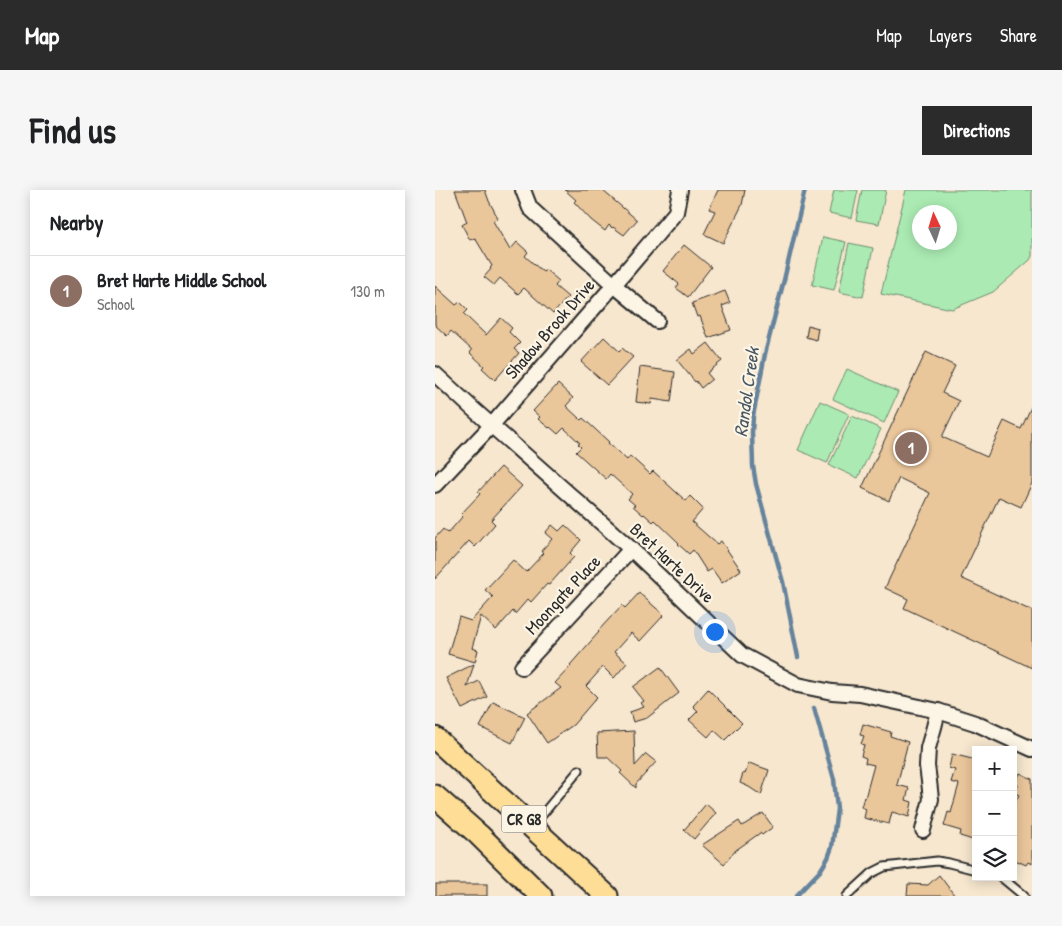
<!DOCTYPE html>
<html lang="en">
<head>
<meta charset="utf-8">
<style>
	:root { --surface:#fff; --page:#f6f6f6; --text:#202124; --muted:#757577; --line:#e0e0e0; --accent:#2b2b2b }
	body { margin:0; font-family:"Patrick Hand",sans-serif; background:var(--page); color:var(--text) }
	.controls { position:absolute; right:15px; bottom:15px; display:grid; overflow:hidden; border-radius:0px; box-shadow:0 2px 12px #0003 }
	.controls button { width:45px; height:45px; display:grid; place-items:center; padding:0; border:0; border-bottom:1px solid var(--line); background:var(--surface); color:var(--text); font:25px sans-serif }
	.compass { position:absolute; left:477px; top:15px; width:45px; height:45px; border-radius:50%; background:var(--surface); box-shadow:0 2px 12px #0003; rotate:356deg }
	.you { position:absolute; left:279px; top:441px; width:18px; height:18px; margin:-12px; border:4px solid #fff; border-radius:50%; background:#1a73e8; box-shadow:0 0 0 8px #1a73e833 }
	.badge { display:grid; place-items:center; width:32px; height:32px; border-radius:50%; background:var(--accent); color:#fff; font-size:16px; font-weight:700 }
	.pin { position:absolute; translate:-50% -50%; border:2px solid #fff; box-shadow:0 1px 5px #0006 }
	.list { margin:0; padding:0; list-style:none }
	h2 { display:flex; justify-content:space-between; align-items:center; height:65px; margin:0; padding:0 20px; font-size:21px }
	h2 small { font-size:16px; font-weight:400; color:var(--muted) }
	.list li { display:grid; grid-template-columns:32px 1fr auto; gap:15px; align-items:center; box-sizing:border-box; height:70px; padding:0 20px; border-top:1px solid var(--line) }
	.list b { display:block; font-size:19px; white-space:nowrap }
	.list p { margin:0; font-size:16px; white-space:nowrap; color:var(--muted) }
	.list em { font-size:16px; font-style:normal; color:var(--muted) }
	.icon { flex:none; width:28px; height:28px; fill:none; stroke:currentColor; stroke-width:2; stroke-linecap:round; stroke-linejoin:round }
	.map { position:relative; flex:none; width:597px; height:706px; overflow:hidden; border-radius:0px }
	header { display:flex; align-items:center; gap:30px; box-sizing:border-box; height:70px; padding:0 25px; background:var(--accent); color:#fff }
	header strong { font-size:24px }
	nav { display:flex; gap:28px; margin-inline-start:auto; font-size:18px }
	.intro { display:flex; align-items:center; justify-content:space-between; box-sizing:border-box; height:120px; padding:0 30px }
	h1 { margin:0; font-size:35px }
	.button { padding:12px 22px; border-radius:0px; background:var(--accent); color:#fff; font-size:18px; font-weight:700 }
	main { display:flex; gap:30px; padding:0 30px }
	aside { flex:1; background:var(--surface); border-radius:0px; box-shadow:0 2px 12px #0003 }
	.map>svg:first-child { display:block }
</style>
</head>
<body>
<header>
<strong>Map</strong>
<nav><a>Map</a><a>Layers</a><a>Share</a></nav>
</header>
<div class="intro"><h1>Find us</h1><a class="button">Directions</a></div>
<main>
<aside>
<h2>Nearby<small></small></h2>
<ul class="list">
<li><span class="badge" style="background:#8d6e63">1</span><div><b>Bret Harte Middle School</b><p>School</p></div><em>130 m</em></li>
</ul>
</aside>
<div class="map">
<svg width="597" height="706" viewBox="0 0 597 706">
	<rect width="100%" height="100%" fill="#f7e7cf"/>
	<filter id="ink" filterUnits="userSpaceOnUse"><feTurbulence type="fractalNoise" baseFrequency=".02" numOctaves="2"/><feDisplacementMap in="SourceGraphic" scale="10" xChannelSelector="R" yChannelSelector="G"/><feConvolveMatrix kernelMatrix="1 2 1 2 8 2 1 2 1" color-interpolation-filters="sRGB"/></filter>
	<g filter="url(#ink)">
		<g fill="#abebb3" stroke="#6b8b6f" fill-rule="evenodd">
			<path d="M399 0H423L417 28 394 23Z"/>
			<path d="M427 0H451L444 34 421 30Z"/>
			<path d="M471 0H597V66L595 70 558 102 517 119 446 104ZM484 22H514V52H484Z"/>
			<path d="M388 47 411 52 399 100 377 95Z"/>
			<path d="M414 53 438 58 428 107 404 102Z"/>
			<path d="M412 179 463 202 449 233 398 209Z"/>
			<path d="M385 211 414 224 392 273 363 260Z"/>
			<path d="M417 226 446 239 423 288 394 275Z"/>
		</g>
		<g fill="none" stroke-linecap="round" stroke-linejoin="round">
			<g stroke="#65839c" stroke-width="4.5">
				<path d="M363 467 348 392 321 294 318 276 317 242 318 226 330 164 349 90 370 0"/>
				<path d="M361 706 385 681 393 668 397 657 402 619 399 589 379 518"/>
			</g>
		</g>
		<g fill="#eac69b" stroke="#2b2b2b">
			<path d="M20 0H50L54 11 63 28 58 31 75 60 82 52 93 62 90 66 108 82 111 80 124 91 120 96 133 107 118 124 89 98 83 104 65 88 59 95 49 87 56 79 55 78 57 76 40 48 35 50 27 35 32 32Z"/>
			<path d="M130 0H167L202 30 189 45 178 37 177 38 174 35 170 41 156 30 139 12 141 10Z"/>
			<path d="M283 0H310L307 15 288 53 269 44 280 21 274 19Z"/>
			<path d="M249 55 276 77 253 107 241 98 244 94 228 81Z"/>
			<path d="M0 96 21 115 25 112 33 120 29 124 51 145 66 128 77 138 74 142 85 153 79 159 84 163 60 190 47 178 49 176 35 163 37 160 16 141 12 146 0 135Z"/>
			<path d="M290 101 295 113 287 116 296 140 273 148 265 126 262 127 257 113Z"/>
			<path d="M373 135 383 138 381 150 371 147Z"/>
			<path d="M169 147 184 161 187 158 198 167 172 195 146 172Z"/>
			<path d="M273 153 287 171 272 183 277 189 266 198 261 191 260 192 242 170 256 159 259 164Z"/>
			<path d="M491 162 520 176 507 203 524 211 507 247 552 267 569 231 586 239 597 215V293L586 317 564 307 526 388 597 421V478L469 418 473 409 450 398 495 303 464 288 454 311 427 298Z"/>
			<path d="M205 177 240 182 236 212 217 209 216 214 201 212Z"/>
			<path d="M123 194 138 208 131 216 146 230 148 228 174 252 173 253 192 270 195 266 215 284 218 281 251 311 255 306 268 319 257 332 282 354 286 351 306 380 287 393 277 379 272 382 258 360 254 364 243 354 244 353 220 330 218 332 209 324 208 325 198 316 200 315 193 309 197 304 175 284 171 289 141 262 146 257 143 254 145 253 129 238 123 244 115 237 114 238 103 229 105 227 98 221Z"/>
			<path d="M66 277 87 296 56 330 60 334 40 357 34 351 0 389V348L8 339 13 343 28 326 26 324 45 304 43 302Z"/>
			<path d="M117 335 124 341 130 335 146 350 135 363 139 367 114 395 112 394 96 412 93 409 80 424 78 421 61 440 46 426 37 458 43 460 40 472 13 464 24 427 36 431 58 407 50 400 78 370 91 382 109 363 106 361 117 349 110 343Z"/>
			<path d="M204 403 229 425 205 451 196 443 179 462 192 473 179 488 168 477 151 496 162 507 138 535 112 553 92 523 126 498 120 493 136 476 135 475 164 442 163 441 187 415 190 418Z"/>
			<path d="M39 474 32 497 44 491 52 507 27 519 11 488Z"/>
			<path d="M225 477 244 503 212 528 198 532 195 522 209 517 206 513 209 511 198 497Z"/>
			<path d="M273 499 307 533 290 550 279 540 273 547 254 530 263 521 258 516Z"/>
			<path d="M58 512 90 527 77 553 45 537Z"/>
			<path d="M428 534 456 542 455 546 473 552 462 595 474 598 471 610 477 612 474 627 457 622 454 634 429 628 431 619 426 617 429 607 430 608 439 575 430 573 431 568 426 566 429 555 426 554 429 546 425 545Z"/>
			<path d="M199 541 200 576 211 564 221 572 201 594V598L185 583 187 581 172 567H163L162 543Z"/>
			<path d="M517 564 541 570V651L525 646 526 641 509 636 513 622 516 623 524 594 516 592 520 580 514 578Z"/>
			<path d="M314 573 334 580 326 605 314 597 305 593 308 583 310 584Z"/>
			<path d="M585 583 597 589V674L593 672 591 675 578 669V616L584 605 580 603 583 595 580 593Z"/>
			<path d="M271 614 281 623 259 649 249 640Z"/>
			<path d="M328 623 338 637 327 645 325 643 301 660 289 674 267 655 304 631 307 636Z"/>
			<path d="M504 685 520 706H472L473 694 493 695Z"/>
			<rect x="1" y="694" width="51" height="12"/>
		</g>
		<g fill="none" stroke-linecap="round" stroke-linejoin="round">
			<defs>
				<g id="service">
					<path d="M98 636 144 580"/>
					<path d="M566 687 589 706"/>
					<path d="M412 706 437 683 449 677 502 671 514 673 541 680"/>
				</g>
				<g id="minor">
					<path d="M88 0 95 18 179 95 222 131"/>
					<path d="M0 184 38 219 196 359 307 465 363 495 397 502 425 504 503 521 540 533 597 559"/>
					<path d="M0 295 56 236 179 95 241 22 245 0"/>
					<path d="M87 477 196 359"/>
					<path d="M488 640 496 609 494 591 492 576 493 558 499 537 503 521"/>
				</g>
				<g id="primary">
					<path d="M0 548 172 706"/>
					<path d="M0 606 44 645 106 706"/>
				</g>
			</defs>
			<use href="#service" stroke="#2b2b2b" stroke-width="11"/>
			<use href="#minor" stroke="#2b2b2b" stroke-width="18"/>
			<use href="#primary" stroke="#2b2b2b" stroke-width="25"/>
			<use href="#service" stroke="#fcf5e5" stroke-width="7"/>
			<use href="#minor" stroke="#fcf5e5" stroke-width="14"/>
			<use href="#primary" stroke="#fedd96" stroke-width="21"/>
		</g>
	</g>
	<g text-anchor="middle" stroke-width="4.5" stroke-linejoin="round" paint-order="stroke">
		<rect fill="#fcf5e5" stroke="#6a6863" stroke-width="1" x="66.5" y="615.5" width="45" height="27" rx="4"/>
		<g font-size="16" font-weight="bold" fill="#2b2b2b">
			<text x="89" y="635">CR G8</text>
		</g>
		<g font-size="18" fill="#2b2b2b" stroke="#fcf5e5">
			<text transform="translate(115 139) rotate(-49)" y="6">Shadow Brook Drive</text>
			<text transform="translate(237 373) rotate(43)" y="6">Bret Harte Drive</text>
			<text transform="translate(128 405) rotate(-47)" y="6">Moongate Place</text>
		</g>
		<g font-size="19" font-style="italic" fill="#485764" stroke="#fcf5e5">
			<text transform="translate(311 202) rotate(-82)" y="7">Randol Creek</text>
		</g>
	</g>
</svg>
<div class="controls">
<button>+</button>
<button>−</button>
<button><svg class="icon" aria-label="layers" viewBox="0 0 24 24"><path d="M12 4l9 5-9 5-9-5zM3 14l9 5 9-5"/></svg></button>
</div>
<svg class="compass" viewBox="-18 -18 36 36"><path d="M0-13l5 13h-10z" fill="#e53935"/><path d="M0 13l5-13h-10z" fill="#757577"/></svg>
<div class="you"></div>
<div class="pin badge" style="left:476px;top:258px;background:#8d6e63">1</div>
</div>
</main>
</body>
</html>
